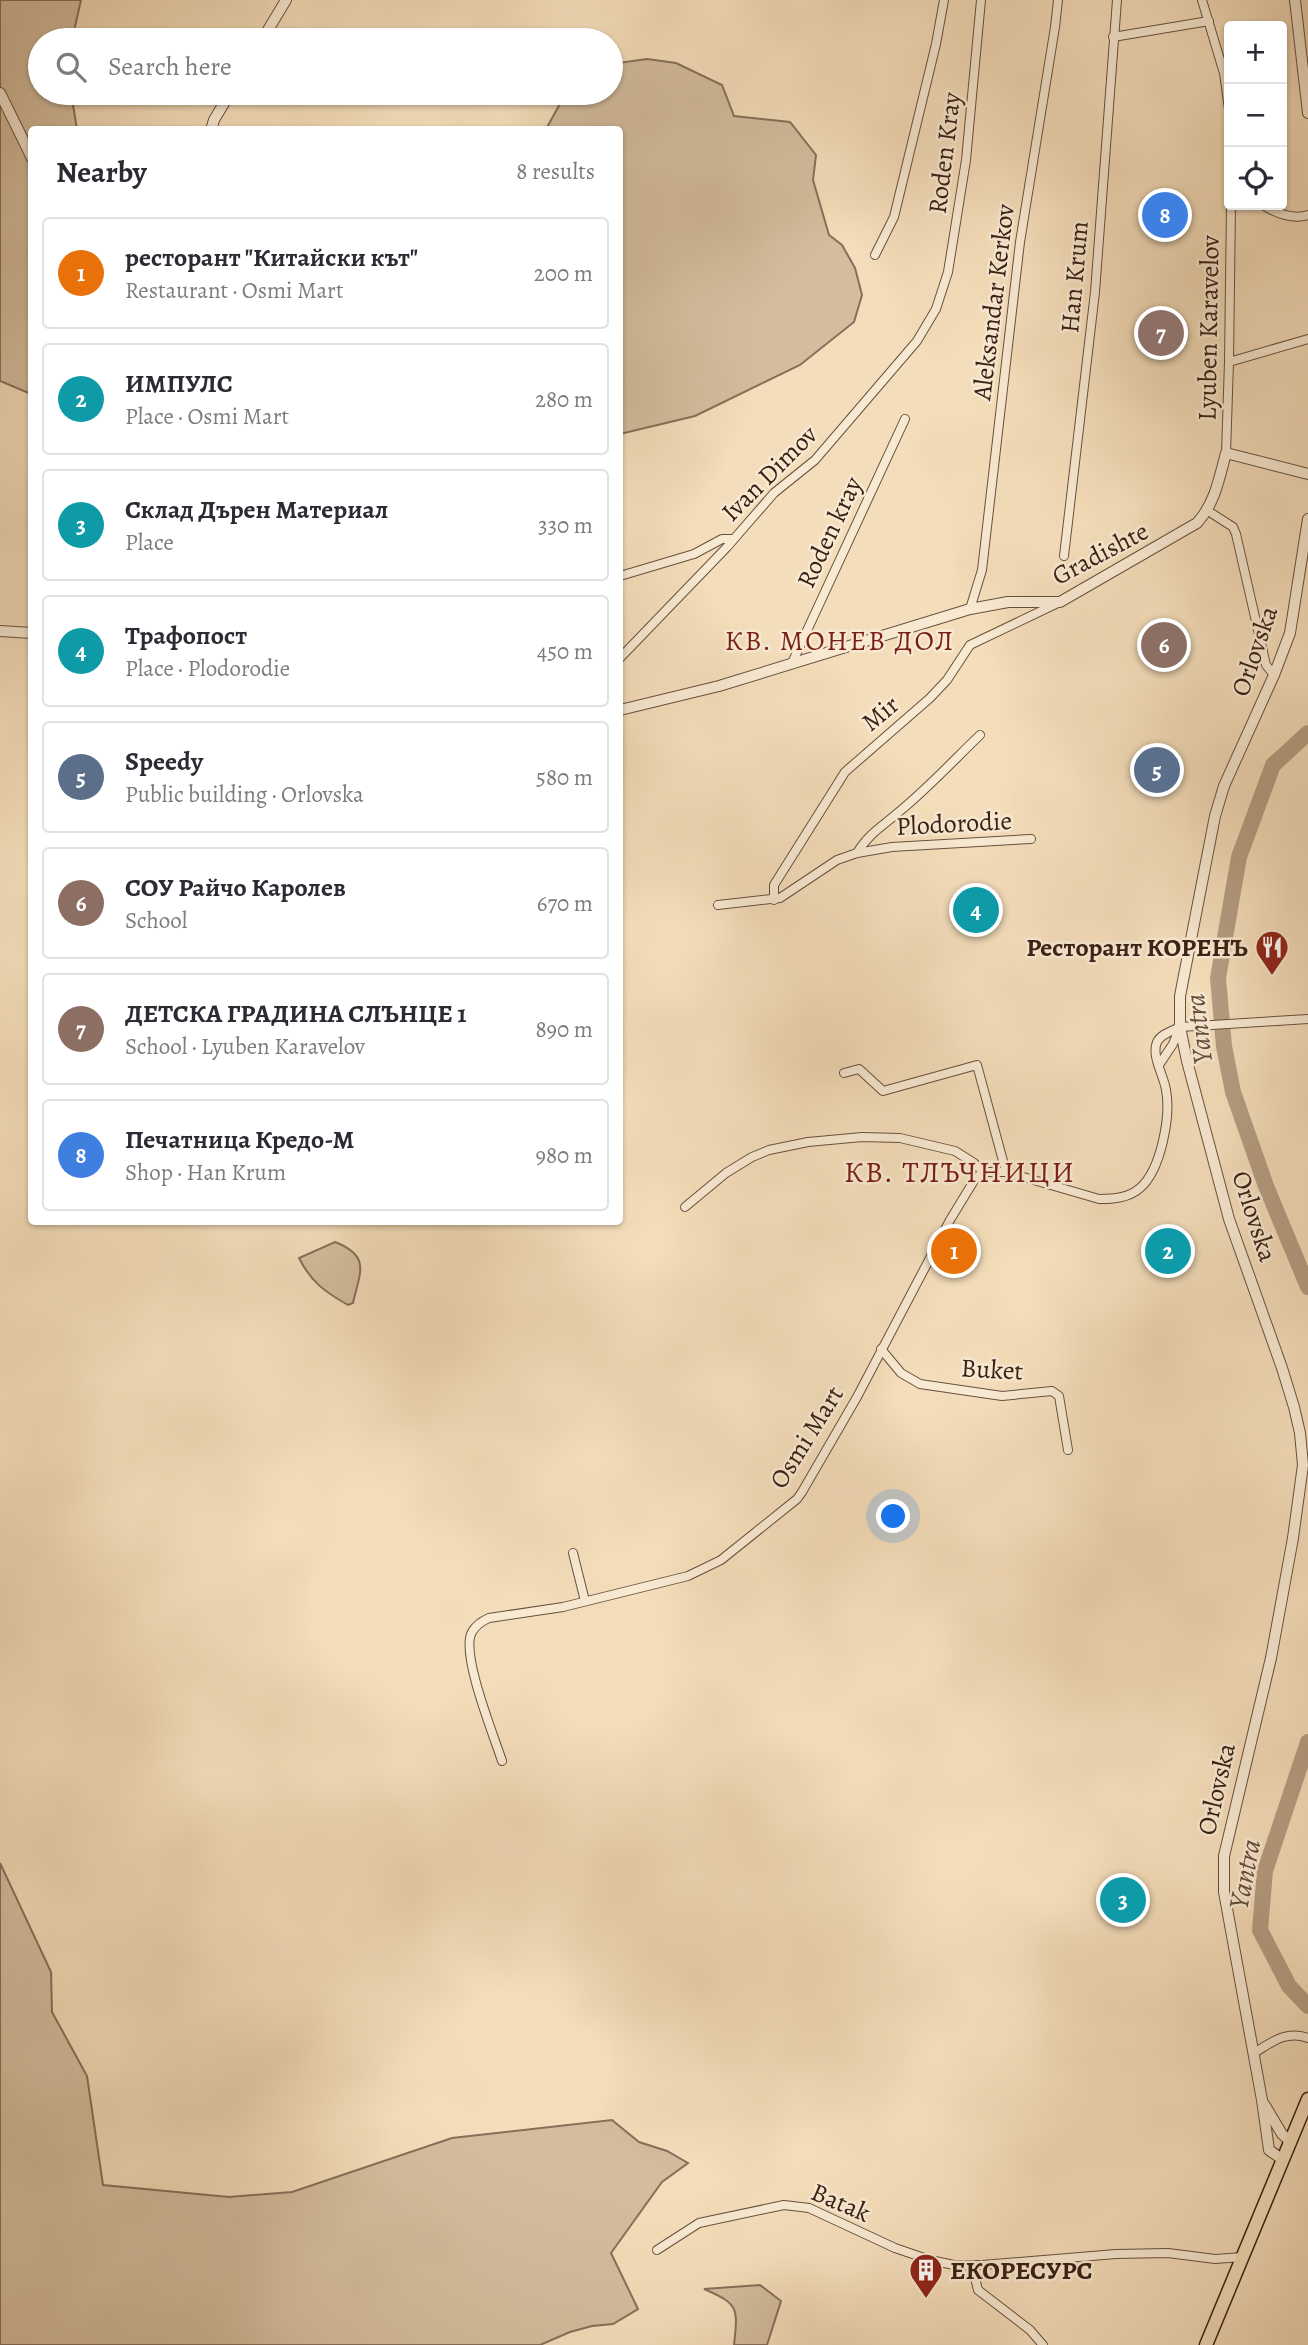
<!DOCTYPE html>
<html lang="en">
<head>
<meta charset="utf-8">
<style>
	:root { --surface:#fff; --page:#f7f7f7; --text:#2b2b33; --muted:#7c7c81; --line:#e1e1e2; --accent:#b45309 }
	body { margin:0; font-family:Alegreya,serif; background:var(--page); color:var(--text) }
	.controls { position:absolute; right:21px; top:21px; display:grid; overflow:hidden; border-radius:7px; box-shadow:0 2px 5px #0004 }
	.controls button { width:63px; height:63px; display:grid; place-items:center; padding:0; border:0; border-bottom:2px solid var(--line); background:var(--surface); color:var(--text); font:35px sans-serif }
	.you { position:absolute; left:894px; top:1517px; width:24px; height:24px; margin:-18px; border:5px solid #fff; border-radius:50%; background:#1a73e8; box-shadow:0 0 0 10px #1a73e833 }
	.badge { display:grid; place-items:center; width:46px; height:46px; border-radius:50%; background:var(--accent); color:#fff; font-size:23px; font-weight:700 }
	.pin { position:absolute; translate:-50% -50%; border:4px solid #fff; box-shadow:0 2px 7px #0006 }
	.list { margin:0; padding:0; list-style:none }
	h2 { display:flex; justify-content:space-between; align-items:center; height:91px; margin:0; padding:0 28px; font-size:30px }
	h2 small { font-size:23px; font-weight:400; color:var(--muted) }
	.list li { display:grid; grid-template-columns:46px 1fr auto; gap:21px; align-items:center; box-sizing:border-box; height:112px; margin:0 14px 14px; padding:0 14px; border:2px solid var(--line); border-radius:7px }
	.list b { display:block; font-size:26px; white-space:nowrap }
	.list p { margin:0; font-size:23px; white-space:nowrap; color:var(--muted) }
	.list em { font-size:23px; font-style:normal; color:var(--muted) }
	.icon { flex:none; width:38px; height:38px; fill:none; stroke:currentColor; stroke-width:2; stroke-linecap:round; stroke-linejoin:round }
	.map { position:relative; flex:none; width:1308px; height:2345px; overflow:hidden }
	.search { position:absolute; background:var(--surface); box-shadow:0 2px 5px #0004; left:28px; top:28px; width:595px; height:77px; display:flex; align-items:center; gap:18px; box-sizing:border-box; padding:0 24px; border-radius:38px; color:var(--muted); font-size:26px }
	.panel { position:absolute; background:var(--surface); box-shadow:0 2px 5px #0004; left:28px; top:126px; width:595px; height:1099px; border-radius:7px }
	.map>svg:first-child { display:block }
</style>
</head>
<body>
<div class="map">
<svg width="1308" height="2345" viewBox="0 0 1308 2345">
	<rect width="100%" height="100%" fill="#f4ddba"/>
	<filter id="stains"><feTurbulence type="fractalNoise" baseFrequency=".00286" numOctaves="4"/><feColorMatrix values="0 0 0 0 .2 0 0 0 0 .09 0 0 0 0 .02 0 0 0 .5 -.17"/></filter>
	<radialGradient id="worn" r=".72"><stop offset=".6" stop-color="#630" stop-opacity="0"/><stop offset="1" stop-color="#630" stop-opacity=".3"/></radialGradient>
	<g fill="#d4bd9e" stroke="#876f5a" stroke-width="2">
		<path d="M0 0H81L72 40H40V93H71L77 129 32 130 31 394 0 381Z"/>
		<path d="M647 59 676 63 722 85 734 116 790 122 816 155 813 180 829 235 842 245 855 268 862 295 854 322 800 365 695 416 620 434V130L546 129 566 93H611V64Z"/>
		<path d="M335 1242C371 1256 360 1272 353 1303L348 1305C325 1292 311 1282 299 1258Z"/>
		<path d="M0 1863 51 1972 52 2012 87 2076 103 2185 229 2197 292 2192 452 2138 612 2120 639 2142 667 2151 688 2163 662 2182 611 2253 638 2309 613 2324 592 2326 570 2332 540 2345H0Z"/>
		<path d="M760 2285 781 2301 767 2345H734C738 2308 739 2304 704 2289Z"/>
	</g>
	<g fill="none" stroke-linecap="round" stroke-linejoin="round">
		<g stroke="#b59d82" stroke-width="16">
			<path d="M1308 733 1273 765 1239 857 1218 978 1224 1046 1233 1092 1266 1186 1308 1287"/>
			<path d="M1308 1742 1265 1871 1260 1930 1289 1986 1308 2006"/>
		</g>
		<defs>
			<g id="minor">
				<path d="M1202 0 1224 73 1229 109"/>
				<path d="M1113 37 1209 21"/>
				<path d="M1263 205C1275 213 1294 220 1308 215"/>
				<path d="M875 255 894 217 936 44 944 0"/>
				<path d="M1229 362 1308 339"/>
				<path d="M1226 453 1229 362 1231 205"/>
				<path d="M1208 511 1233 527 1236 534 1266 665 1274 675"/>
				<path d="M1064 556 1095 292 1117 0"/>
				<path d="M620 576 694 554 722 539H733"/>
				<path d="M970 609 982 570 1020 242 1055 27 1058 0"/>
				<path d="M620 658 727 547 774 493 815 460 917 341 936 309 948 272 966 160 981 0"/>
				<path d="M792 663 905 419"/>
				<path d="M857 853C868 834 884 825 900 811 928 788 954 760 980 735"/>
				<path d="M774 900V885L845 772 930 698 947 680 970 645 1060 602"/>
				<path d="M718 905 780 898 837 860 857 853 892 847 1031 839"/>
				<path d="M1159 1065 1173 1044 1180 1027"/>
				<path d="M844 1073 859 1069 883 1091 977 1065 1006 1172"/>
				<path d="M685 1207 726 1173 752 1157 769 1150 808 1142 862 1137 900 1138 955 1151 974 1163 983 1172"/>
				<path d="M881 1349 901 1373 920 1384 1002 1396 1052 1391 1059 1396 1068 1450"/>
				<path d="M573 1553 585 1601"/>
				<path d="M502 1761C494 1736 460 1653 472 1632 476 1625 482 1621 489 1618L563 1607 688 1576 721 1560 797 1499 802 1492 857 1397 950 1220 975 1179 983 1172H1006L1099 1199C1113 1199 1129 1198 1140 1188 1161 1170 1171 1116 1166 1090 1164 1076 1151 1056 1157 1042 1161 1034 1172 1031 1180 1027L1308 1019"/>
				<path d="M1254 2053C1272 2042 1286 2030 1308 2038"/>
				<path d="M657 2250 699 2223 784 2205 809 2208 895 2248 930 2260 954 2265H982L1116 2254 1168 2253 1215 2259 1243 2257"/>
				<path d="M972 2265 978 2290 1030 2330 1043 2345"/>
			</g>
			<g id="tertiary">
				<path d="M1295 0 1308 113"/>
				<path d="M262 40 286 0"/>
				<path d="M0 93 32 158"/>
				<path d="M211 130 214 120 230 93"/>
				<path d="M0 631 32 633"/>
				<path d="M620 710 719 686 970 609 1008 602H1060L1197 523C1215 503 1219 479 1226 453L1308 474"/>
				<path d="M1264 2104 1282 2134 1291 2142"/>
				<path d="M1283 2160 1269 2150 1262 2100 1224 1892V1856L1271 1658 1293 1538 1303 1465 1300 1433 1294 1407 1282 1368 1229 1219 1187 1061 1180 1027V996L1215 816 1224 786 1274 675 1290 633 1308 519"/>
			</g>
			<path id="primary" d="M1206 2345 1308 2099"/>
		</defs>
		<use href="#minor" stroke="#68503e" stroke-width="10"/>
		<use href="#tertiary" stroke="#68503e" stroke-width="12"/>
		<use href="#primary" stroke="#3a2115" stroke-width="15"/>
		<use href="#minor" stroke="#f8e9d2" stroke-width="8"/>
		<use href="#tertiary" stroke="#f8e9d2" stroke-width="10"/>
		<use href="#primary" stroke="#f4ddba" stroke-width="12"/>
	</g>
	<defs>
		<symbol id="restaurant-pin" viewBox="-11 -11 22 30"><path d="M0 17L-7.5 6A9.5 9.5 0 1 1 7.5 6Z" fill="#8f2418" stroke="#f8e9d2"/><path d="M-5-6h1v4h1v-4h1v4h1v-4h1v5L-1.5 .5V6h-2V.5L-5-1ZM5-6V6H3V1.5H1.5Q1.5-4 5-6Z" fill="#fff"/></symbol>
		<symbol id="building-pin" viewBox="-11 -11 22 30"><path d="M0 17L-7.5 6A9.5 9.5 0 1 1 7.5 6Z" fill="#8f2418" stroke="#f8e9d2"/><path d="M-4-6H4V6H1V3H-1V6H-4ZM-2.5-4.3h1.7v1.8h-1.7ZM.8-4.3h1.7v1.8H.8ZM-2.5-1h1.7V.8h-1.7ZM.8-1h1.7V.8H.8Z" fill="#fff"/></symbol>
	</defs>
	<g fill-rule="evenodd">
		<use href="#restaurant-pin" x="1253" y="928" width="38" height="52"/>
		<use href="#building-pin" x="907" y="2251" width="38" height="52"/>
	</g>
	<g text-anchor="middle" stroke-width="5" stroke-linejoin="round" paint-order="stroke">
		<g font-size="26" fill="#3a2115" stroke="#f8e9d2">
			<text transform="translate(944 153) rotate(-83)" y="9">Roden Kray</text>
			<text transform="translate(1074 277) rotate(-85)" y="9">Han Krum</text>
			<text transform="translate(993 302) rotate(-83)" y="9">Aleksandar Kerkov</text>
			<text transform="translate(1208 328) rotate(-89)" y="9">Lyuben Karavelov</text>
			<text transform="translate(769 473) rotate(-45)" y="9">Ivan Dimov</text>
			<text transform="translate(829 532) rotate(-65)" y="9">Roden kray</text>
			<text transform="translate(1100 553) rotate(-28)" y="9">Gradishte</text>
			<text transform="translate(1254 651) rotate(-71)" y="9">Orlovska</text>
			<text transform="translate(880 713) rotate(-40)" y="9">Mir</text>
			<text transform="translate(954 823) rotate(-3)" y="9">Plodorodie</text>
			<text transform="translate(1255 1216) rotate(72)" y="9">Orlovska</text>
			<text transform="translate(992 1369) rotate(3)" y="9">Buket</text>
			<text transform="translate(806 1437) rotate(-58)" y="9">Osmi Mart</text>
			<text transform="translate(1216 1789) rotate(-77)" y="9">Orlovska</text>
			<text transform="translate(841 2202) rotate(23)" y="9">Batak</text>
		</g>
		<g font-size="26" font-weight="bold" fill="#3a2115" stroke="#f8e9d2" text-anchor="end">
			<text x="1248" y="956">Ресторант КОРЕНЪ</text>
			<text x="950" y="2279" text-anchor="start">ЕКОРЕСУРС</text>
		</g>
		<g font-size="28" letter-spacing="2" fill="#7a1f14" stroke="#f8e9d2">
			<text x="840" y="650">КВ. МОНЕВ ДОЛ</text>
		</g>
		<g font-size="28" font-style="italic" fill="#654c3b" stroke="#f8e9d2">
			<text transform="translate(1198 1029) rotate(-97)" y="10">Yantra</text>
			<text transform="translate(1244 1874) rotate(-79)" y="10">Yantra</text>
		</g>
		<g font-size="30" letter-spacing="2" fill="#7a1f14" stroke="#f8e9d2">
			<text x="960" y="1182">КВ. ТЛЪЧНИЦИ</text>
		</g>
	</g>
	<rect width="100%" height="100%" filter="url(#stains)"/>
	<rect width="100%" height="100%" fill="url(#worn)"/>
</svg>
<div class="controls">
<button>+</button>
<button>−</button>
<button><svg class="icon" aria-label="locate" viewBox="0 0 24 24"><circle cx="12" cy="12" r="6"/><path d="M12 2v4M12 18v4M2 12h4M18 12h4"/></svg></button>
</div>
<div class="you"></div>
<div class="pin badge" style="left:954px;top:1251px;background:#e8710a">1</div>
<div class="pin badge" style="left:1168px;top:1251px;background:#0f9aa8">2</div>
<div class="pin badge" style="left:1123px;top:1900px;background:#0f9aa8">3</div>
<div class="pin badge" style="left:976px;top:910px;background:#0f9aa8">4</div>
<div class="pin badge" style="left:1157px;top:770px;background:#5c6f8a">5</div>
<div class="pin badge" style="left:1164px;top:645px;background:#8d6e63">6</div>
<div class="pin badge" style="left:1161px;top:333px;background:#8d6e63">7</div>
<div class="pin badge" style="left:1165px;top:215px;background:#3f7fe0">8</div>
<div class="search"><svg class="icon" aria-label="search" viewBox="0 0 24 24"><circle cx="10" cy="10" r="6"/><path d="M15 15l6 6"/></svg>Search here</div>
<section class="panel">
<h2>Nearby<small>8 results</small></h2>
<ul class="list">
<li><span class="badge" style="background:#e8710a">1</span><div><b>ресторант &quot;Китайски кът&quot;</b><p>Restaurant · Osmi Mart</p></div><em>200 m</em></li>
<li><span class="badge" style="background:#0f9aa8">2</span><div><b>ИМПУЛС</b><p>Place · Osmi Mart</p></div><em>280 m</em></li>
<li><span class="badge" style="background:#0f9aa8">3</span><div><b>Склад Дърен Материал</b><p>Place</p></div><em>330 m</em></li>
<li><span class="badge" style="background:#0f9aa8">4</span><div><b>Трафопост</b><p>Place · Plodorodie</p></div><em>450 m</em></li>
<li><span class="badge" style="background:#5c6f8a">5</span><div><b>Speedy</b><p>Public building · Orlovska</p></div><em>580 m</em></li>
<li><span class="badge" style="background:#8d6e63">6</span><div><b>СОУ Райчо Каролев</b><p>School</p></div><em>670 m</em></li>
<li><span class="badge" style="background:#8d6e63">7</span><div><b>ДЕТСКА ГРАДИНА СЛЪНЦЕ 1</b><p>School · Lyuben Karavelov</p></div><em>890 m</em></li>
<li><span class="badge" style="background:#3f7fe0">8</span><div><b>Печатница Кредо-М</b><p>Shop · Han Krum</p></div><em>980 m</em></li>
</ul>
</section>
</div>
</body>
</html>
